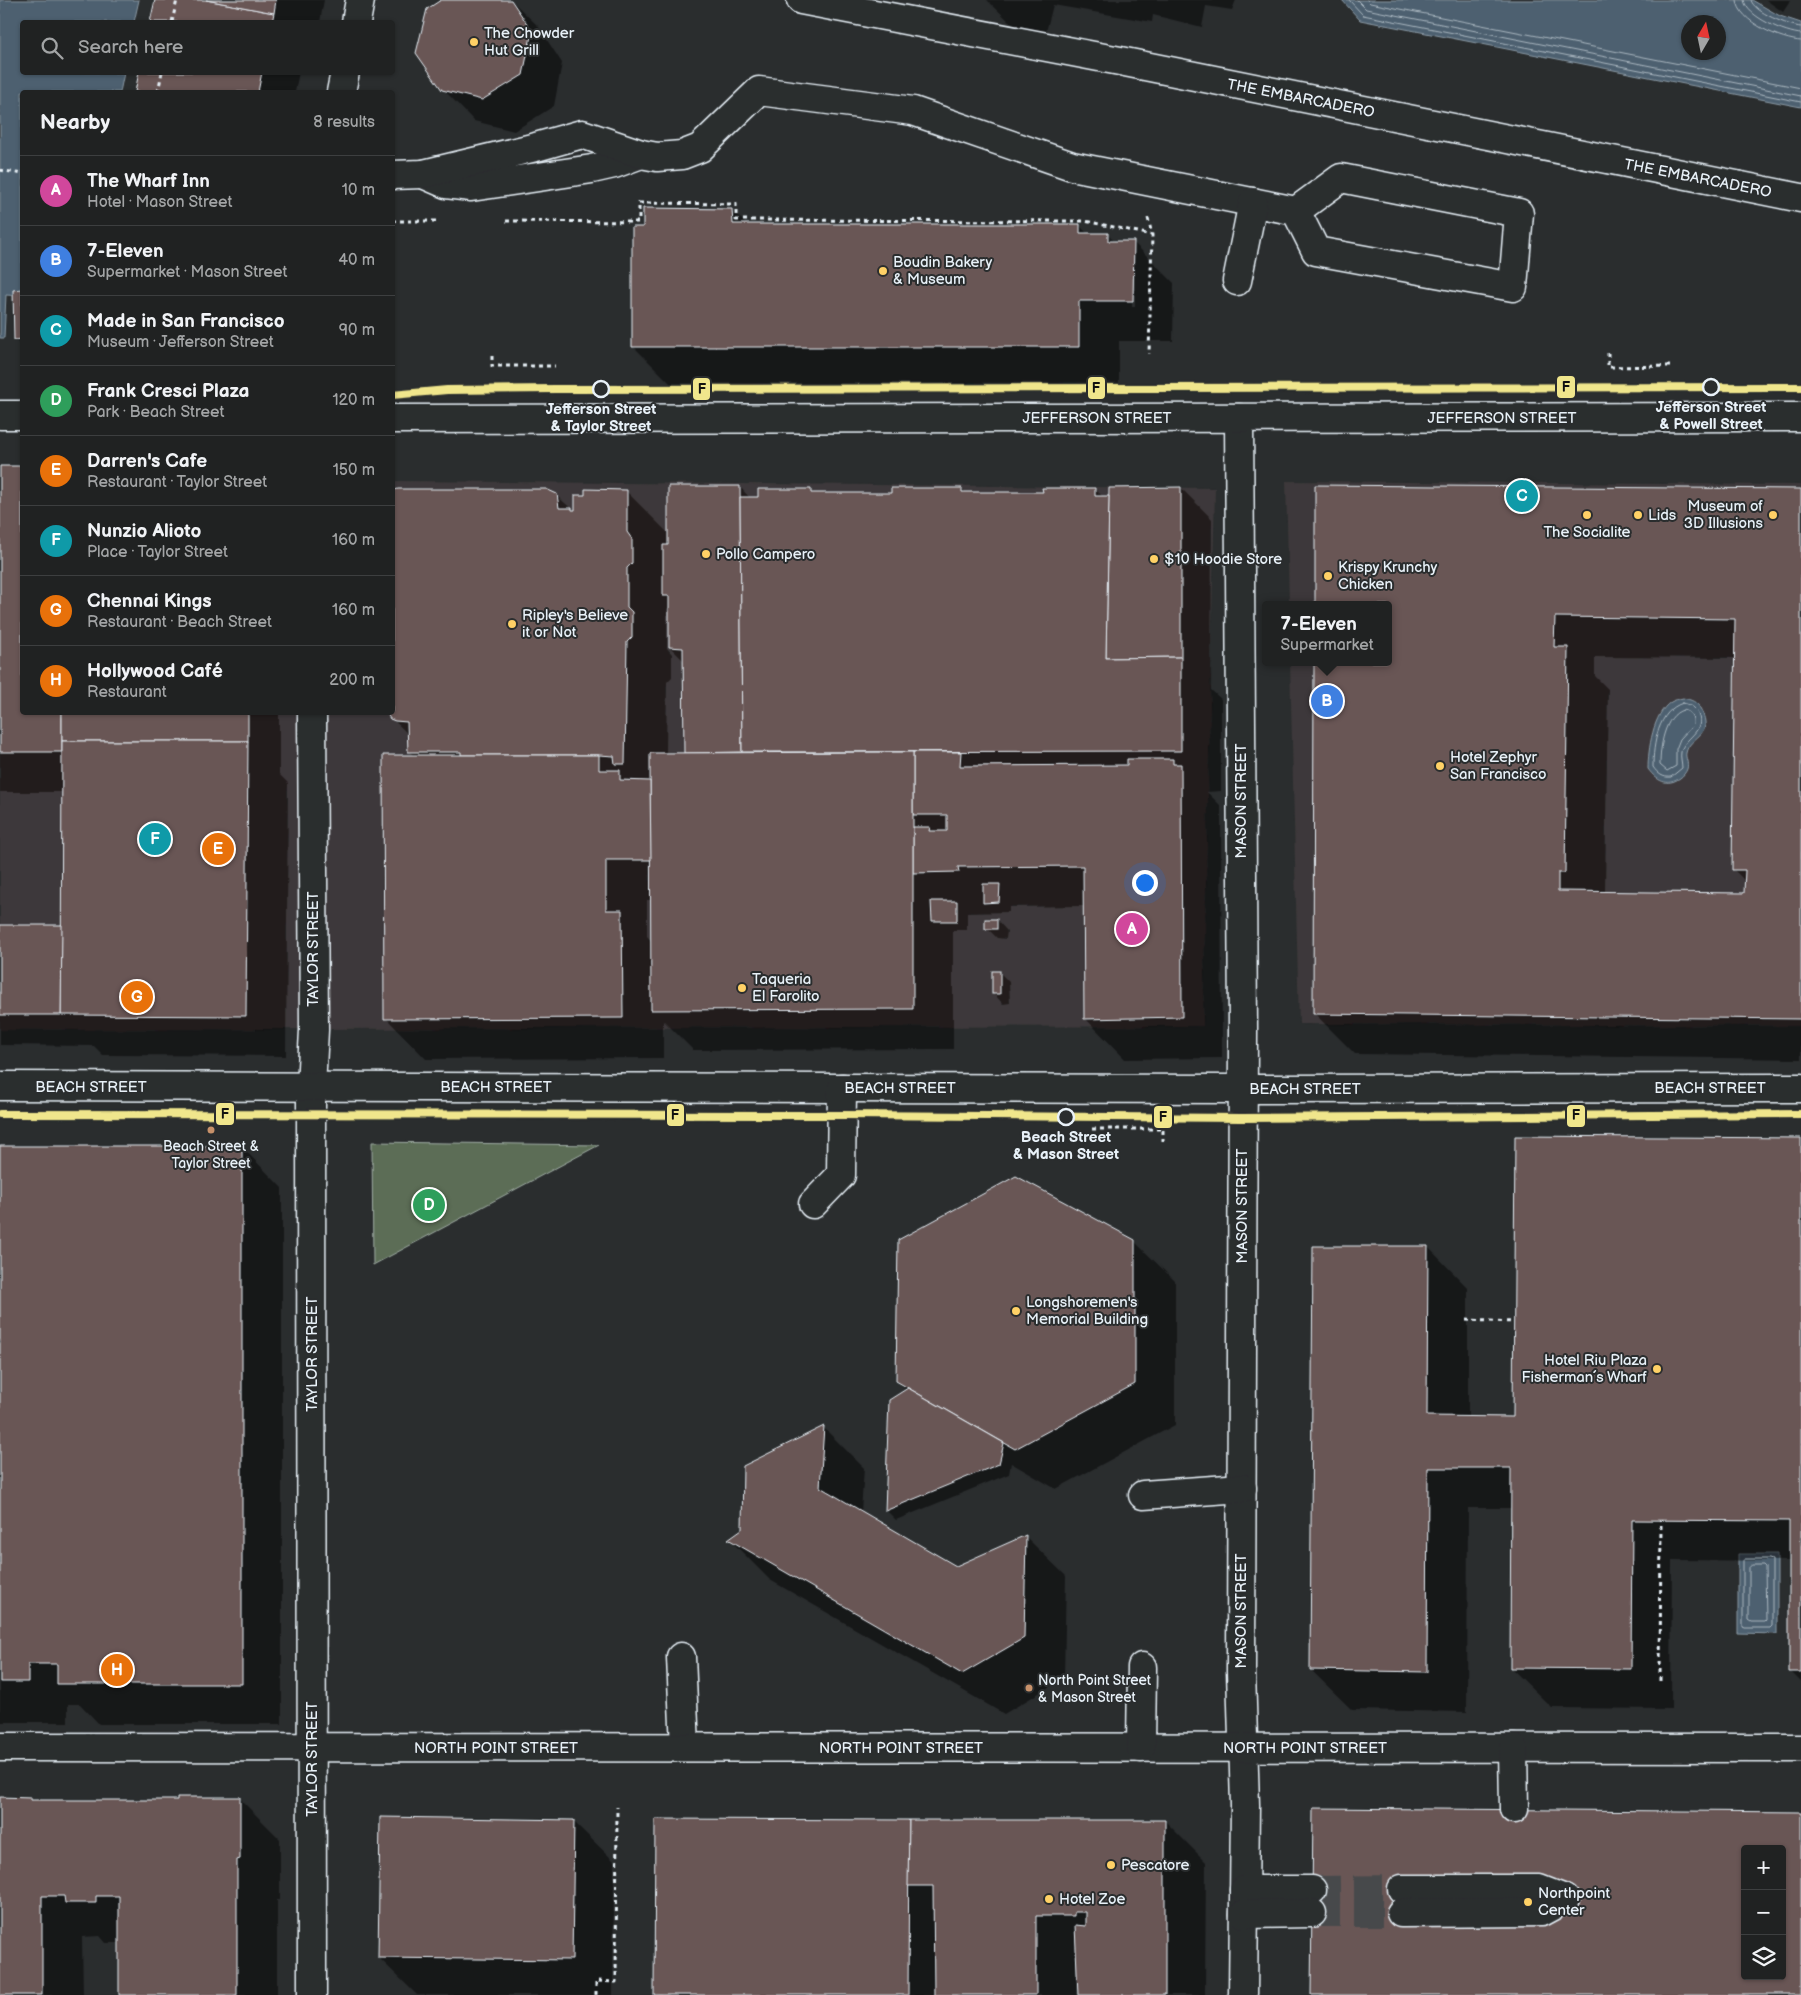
<!DOCTYPE html>
<html lang="en">
<head>
<meta charset="utf-8">
<style>
	:root { --surface:#202222; --page:#2d2f2f; --text:#f1f3f6; --muted:#a2a4a5; --line:#3d3f40; --accent:#ffd166 }
	body { margin:0; font-family:"Balsamiq Sans",sans-serif; background:var(--page); color:var(--text) }
	.controls { position:absolute; right:15px; bottom:15px; display:grid; overflow:hidden; border-radius:5px; box-shadow:0 1px 4px #0004 }
	.controls button { width:45px; height:45px; display:grid; place-items:center; padding:0; border:0; border-bottom:1px solid var(--line); background:var(--surface); color:var(--text); font:25px sans-serif }
	.compass { position:absolute; left:1681px; top:15px; width:45px; height:45px; border-radius:50%; background:var(--surface); box-shadow:0 1px 4px #0004; rotate:9deg }
	.you { position:absolute; left:1144px; top:882px; width:18px; height:18px; margin:-12px; border:4px solid #fff; border-radius:50%; background:#1a73e8; box-shadow:0 0 0 8px #1a73e833 }
	.badge { display:grid; place-items:center; width:32px; height:32px; border-radius:50%; background:var(--accent); color:#fff; font-size:16px; font-weight:700 }
	.pin { position:absolute; translate:-50% -50%; border:2px solid #fff; box-shadow:0 1px 5px #0006 }
	.popup { position:absolute; left:1262px; top:601px; width:130px; height:65px; box-sizing:border-box; display:grid; place-content:center; border-radius:5px; background:var(--surface); filter:drop-shadow(0 1px 4px #0005); font-size:16px; white-space:nowrap; color:var(--muted) }
	.popup b { font-size:19px; color:var(--text) }
	.popup::after { content:''; position:absolute; left:50%; top:100%; margin-left:-10px; border:10px solid transparent; border-top-color:var(--surface) }
	.list { margin:0; padding:0; list-style:none }
	h2 { display:flex; justify-content:space-between; align-items:center; height:65px; margin:0; padding:0 20px; font-size:21px }
	h2 small { font-size:16px; font-weight:400; color:var(--muted) }
	.list li { display:grid; grid-template-columns:32px 1fr auto; gap:15px; align-items:center; box-sizing:border-box; height:70px; padding:0 20px; border-top:1px solid var(--line) }
	.list b { display:block; font-size:19px; white-space:nowrap }
	.list p { margin:0; font-size:16px; white-space:nowrap; color:var(--muted) }
	.list em { font-size:16px; font-style:normal; color:var(--muted) }
	.icon { flex:none; width:28px; height:28px; fill:none; stroke:currentColor; stroke-width:2; stroke-linecap:round; stroke-linejoin:round }
	.map { position:relative; flex:none; width:1801px; height:1995px; overflow:hidden }
	.search { position:absolute; background:var(--surface); box-shadow:0 1px 4px #0004; left:20px; top:20px; width:375px; height:55px; display:flex; align-items:center; gap:12px; box-sizing:border-box; padding:0 18px; border-radius:5px; color:var(--muted); font-size:19px }
	.panel { position:absolute; background:var(--surface); box-shadow:0 1px 4px #0004; left:20px; top:90px; width:375px; height:625px; border-radius:5px }
	.map>svg:first-child { display:block }
</style>
</head>
<body>
<div class="map">
<svg width="1801" height="1995" viewBox="0 0 1801 1995">
	<rect width="100%" height="100%" fill="#2a2d2e"/>
	<filter id="ink" filterUnits="userSpaceOnUse"><feTurbulence type="fractalNoise" baseFrequency=".02" numOctaves="2"/><feDisplacementMap in="SourceGraphic" scale="10" xChannelSelector="R" yChannelSelector="G"/><feConvolveMatrix kernelMatrix="1 2 1 2 8 2 1 2 1" color-interpolation-filters="sRGB"/></filter>
	<g filter="url(#ink)">
		<g fill="#3d393a">
			<path d="M0 478H22V712H392L393 481 1215 488 1203 1026 0 1030Z"/>
			<path d="M1286 481 1801 485V1026L1299 1024 1290 662H1388V605H1289Z"/>
		</g>
		<path fill="#5c6d56" stroke="#a2afa7" d="M372 1142 599 1145 373 1265Z"/>
		<g fill="#4d606f" stroke="#8b9aa6" fill-rule="evenodd">
			<path d="M0 0H139L134 22H22V72L124 73 120 92H22V296L6 295 4 338H0Z"/>
			<path d="M1342 0H1752L1780 16 1801 23V107L1360 20ZM1688 22H1718V52H1688Z"/>
			<path d="M1683 698C1691 700 1697 701 1701 710 1715 736 1689 736 1686 753 1685 758 1689 763 1687 769 1686 772 1683 776 1680 778 1667 787 1657 781 1648 769 1648 750 1653 713 1671 702 1674 700 1679 699 1683 698Z"/>
			<path d="M1738 1554H1777V1634L1738 1633Z"/>
		</g>
		<g fill="#0007" fill-rule="evenodd">
			<path d="M156 0H324L320 22H151Z"/>
			<path d="M443 0H511L538 26 562 63 554 106 514 131 474 121 443 89Z"/>
			<path d="M987 0H1236L1232 10 1206 6 1202 27 1153 15 1152 22 1053 5 1046 32 1029 33 1013 25Z"/>
			<path d="M1766 0H1791L1783 12Z"/>
			<path d="M141 72H299L295 92H136Z"/>
			<path d="M732 210 747 225H1079L1088 234H1107L1115 242H1133L1174 283 1173 341H1119V387H674L634 347 644 228ZM1132 273H1135V307H1132Z"/>
			<path d="M14 291H22V347L15 339Z"/>
			<path d="M0 467H22V712H279V774L288 783 286 1056 103 1055 94 1046 0 1045V926L63 928V792H0Z"/>
			<path d="M740 487 750 498 810 490 814 494H893L962 489 966 493H1044L1095 489 1103 497 1181 488 1212 519 1211 690 1221 699V791L1207 792 1221 806 1222 1058 1125 1059 1085 1018 1084 906 1009 907V912L967 913V930H953V1049L693 1050 663 1020V1058L426 1059 386 1018 414 756 409 751V735L387 714 392 712 556 495 574 511 626 491 669 534ZM670 606V647L684 661 685 754H666L667 682 672 677V654L667 648V609ZM647 900H652V942L647 936Z"/>
			<path d="M1801 491V1059L1355 1054 1314 1013 1388 662ZM1595 657 1735 658 1733 869 1746 882V895L1605 893 1608 689 1595 676Z"/>
			<path d="M997 920 1007 931 1006 939 997 938 987 928Z"/>
			<path d="M999 972 1009 982 1010 1003 1003 1004 993 993Z"/>
			<path d="M1801 1139V1682L1790 1671V1561L1672 1560 1671 1709 1552 1708 1511 1668 1512 1508H1468L1467 1712 1352 1710 1311 1670 1428 1247 1468 1288V1418H1514Z"/>
			<path d="M0 1147H242L282 1188V1724H99L80 1704H68V1722H0Z"/>
			<path d="M1134 1241 1175 1281V1425L1056 1489 1011 1463 1009 1474 896 1520 886 1510 890 1400 907 1391 897 1381Z"/>
			<path d="M824 1428 864 1468 861 1512 956 1567 1025 1536 1066 1576 1064 1678 1004 1714 770 1580 730 1540 743 1529Z"/>
			<path d="M239 1798 280 1839V1900H277V1995H120V1943H106L100 1936 82 1937 83 1995H0V1799H31L33 1801H178Z"/>
			<path d="M657 1820 1165 1821 1206 1862 1205 1995H1079V1966L1076 1963V1995H656Z"/>
			<path d="M573 1821 614 1861 613 1995H417L379 1958Z"/>
		</g>
		<g fill="none" stroke-linecap="round" stroke-linejoin="round">
			<g stroke="#aab7c1" stroke-width="1">
				<path d="M1349 0 1363 15 1801 102"/>
				<path d="M1357 0 1366 9 1801 96"/>
				<path d="M1367 0 1370 3 1801 88"/>
				<path d="M1737 0C1738 22 1782 40 1801 41"/>
				<path d="M1744 0C1746 17 1786 33 1801 34"/>
				<path d="M1751 0C1753 12 1789 26 1801 27"/>
				<path d="M1683 703C1691 705 1695 707 1698 714 1706 732 1684 737 1681 752 1680 757 1682 763 1682 768L1671 777C1663 778 1658 774 1653 767 1653 745 1658 710 1683 703Z"/>
				<path d="M1683 710C1691 711 1694 717 1693 725L1680 739 1676 749V766L1667 771 1660 765C1660 748 1664 715 1683 710Z"/>
				<path d="M1745 1559H1769L1772 1560V1626L1770 1628H1745L1743 1627V1561Z"/>
				<path d="M1752 1565H1763L1765 1567 1766 1620 1764 1622H1752L1749 1620V1568Z"/>
			</g>
		</g>
		<g fill="#695655" stroke="#e8f1f8" fill-rule="evenodd">
			<path d="M155 0H206L274 13 272 22H150Z"/>
			<path d="M206 0H276L274 13Z"/>
			<path d="M441 0H511L532 31 523 75 482 100 442 90 416 53 427 9Z"/>
			<path d="M139 72H262L258 92H135Z"/>
			<path d="M643 208 732 209 733 224H1080V233H1108V241H1134L1133 301H1079V347H632V227H643Z"/>
			<path d="M22 289V339L14 340 13 290Z"/>
			<path d="M0 466H22V712H62V752H0Z"/>
			<path d="M1315 485 1801 489V1019L1313 1014 1314 662H1388V605H1315ZM1555 617 1735 619 1732 870H1745L1744 893 1558 891V873H1565L1568 647H1554Z"/>
			<path d="M668 486H740L742 752 684 753 683 648 669 647V596H663V545H668Z"/>
			<path d="M1181 487V657L1106 658 1109 488Z"/>
			<path d="M891 488H962V492H1043L1042 488H1095V496H1109L1106 658 1181 657V751L742 752 740 497H758V489H811V493H891Z"/>
			<path d="M398 489H546L557 494 559 508H572V510H575V495H585V489L627 490V532L632 539V563L627 568V607L632 612V637L627 642 625 764H615L614 756 599 755H461V752H408L407 722 395 721 390 719 386 712H392V491Z"/>
			<rect x="62" y="712" width="186" height="29"/>
			<path d="M62 741H248L246 1016 61 1015Z"/>
			<path d="M913 752H961L960 766 1127 765V759H1173V764H1181L1182 1017 1084 1019 1083 866 958 867 959 872 913 873V827H930L929 831H947V815H913Z"/>
			<path d="M913 752V1009L651 1010 650 753Z"/>
			<path d="M383 755H599V770H620V780L650 781 651 860H606V910H622L623 1018 384 1019Z"/>
			<path d="M983 884H1000L999 902 983 903Z"/>
			<path d="M931 901H957V921H932Z"/>
			<rect x="985" y="919" width="12" height="10"/>
			<path d="M0 925H62L61 1015H0Z"/>
			<rect x="992" y="971" width="8" height="23"/>
			<path d="M1515 1136 1801 1138V1672H1789V1521L1632 1520 1631 1669 1510 1668 1511 1468H1428L1427 1672 1310 1670 1313 1246H1428L1427 1416 1513 1417Z"/>
			<path d="M0 1146H242V1684H57V1664H28V1682H0Z"/>
			<path d="M1016 1176 1135 1240V1384L1015 1449 896 1381 898 1240Z"/>
			<path d="M908 1388 1004 1443 999 1464 885 1511 889 1400Z"/>
			<path d="M824 1426 820 1487 956 1566 1026 1535 1024 1638 962 1674 728 1539 742 1529 743 1466Z"/>
			<path d="M0 1797 31 1798V1800H177V1797H240V1859L237 1860V1995H119V1896H96V1903H65L64 1896H42V1995H0Z"/>
			<path d="M1313 1808 1801 1812V1995H1311ZM1745 1849H1782V1976H1745Z"/>
			<path d="M380 1817 574 1820 572 1960 378 1958Z"/>
			<path d="M655 1819 909 1820 908 1995H654Z"/>
			<path d="M909 1820H1165V1995H1078L1075 1925 1086 1926V1912H1074V1916H1036V1995H934L933 1886H908Z"/>
		</g>
		<g fill="none" stroke-linecap="round" stroke-linejoin="round">
			<g stroke="#464a4c" stroke-width="28" stroke-dasharray="28 14" stroke-linecap="butt">
				<path d="M1312 1890 1402 1889"/>
				<path d="M1312 1913H1401"/>
			</g>
			<defs>
				<g id="minor">
					<path d="M801 0 1120 61 1801 198"/>
					<path d="M356 22 360 0"/>
					<path d="M341 92 345 72"/>
					<path d="M423 174 446 184 471 187 592 169 614 164 641 154"/>
					<path d="M392 175 423 174 536 147 582 134 641 154 657 157 682 155 700 148 759 91 913 111 1072 166 1296 211 1341 178 1519 213 1513 287 1316 251 1296 211"/>
					<path d="M1237 281 1253 202"/>
					<path d="M0 415H22"/>
					<path d="M1239 418 1243 1029 1241 1671 1245 1805 1243 1995"/>
					<path d="M392 419 1801 417"/>
					<path d="M312 712 314 1030 311 1087 312 1995"/>
					<path d="M0 1086 1242 1089 1801 1088"/>
					<path d="M813 1204 841 1175 842 1088"/>
					<path d="M1143 1495 1242 1488"/>
					<path d="M681 1657 685 1747"/>
					<path d="M0 1747 1801 1748"/>
					<path d="M1141 1748 1142 1667"/>
					<path d="M1513 1748 1514 1809"/>
					<path d="M1402 1889H1539L1565 1899"/>
					<path d="M1244 1890H1312"/>
					<path d="M1401 1913 1541 1912 1565 1899"/>
					<path d="M1244 1914 1312 1913"/>
				</g>
			</defs>
			<use href="#minor" stroke="#e8f1f8" stroke-width="31"/>
			<g stroke="#e8f1f8" stroke-width="3" stroke-dasharray="4 4" stroke-linecap="butt">
				<path d="M172 22 177 0"/>
				<path d="M158 92 162 72"/>
				<path d="M0 170 22 174"/>
				<path d="M1148 218 1152 235 1149 354"/>
				<path d="M392 221H437"/>
				<path d="M506 221 639 222V203L736 204V220L1085 221 1152 235"/>
				<path d="M1608 353V367L1672 366"/>
				<path d="M492 356V366H555"/>
				<path d="M1092 1129H1163V1141"/>
				<path d="M1466 1320 1514 1322"/>
				<path d="M1660 1681 1661 1520"/>
				<path d="M596 1995V1981L616 1982 617 1807"/>
			</g>
			<use href="#minor" stroke="#2a2d2e" stroke-width="28"/>
			<defs>
				<g id="tram-1">
					<path d="M392 395 447 390 556 389 1801 387"/>
					<path d="M0 1114 841 1115 1242 1118 1801 1114"/>
				</g>
			</defs>
			<use href="#tram-1" stroke="#2a2d2e" stroke-width="11"/>
			<use href="#tram-1" stroke="#f0e68c" stroke-width="8"/>
		</g>
	</g>
	<g fill="#ffd166" stroke="#2a2d2e" stroke-width="2">
		<circle cx="474" cy="42" r="5"/>
		<circle cx="883" cy="271" r="5"/>
		<circle cx="1587" cy="515" r="5"/>
		<circle cx="1638" cy="515" r="5"/>
		<circle cx="1773" cy="515" r="5"/>
		<circle cx="706" cy="554" r="5"/>
		<circle cx="1154" cy="559" r="5"/>
		<circle cx="1328" cy="576" r="5"/>
		<circle cx="512" cy="624" r="5"/>
		<circle cx="1440" cy="766" r="5"/>
		<circle cx="742" cy="988" r="5"/>
		<circle cx="1016" cy="1311" r="5"/>
		<circle cx="1657" cy="1369" r="5"/>
		<circle cx="1111" cy="1865" r="5"/>
		<circle cx="1049" cy="1899" r="5"/>
		<circle cx="1528" cy="1902" r="5"/>
	</g>
	<g fill="#2a2d2e" stroke="#e8f1f8" stroke-width="2.5">
		<circle cx="1711" cy="387" r="8"/>
		<circle cx="601" cy="389" r="8"/>
		<circle cx="1066" cy="1117" r="8"/>
	</g>
	<g fill="#c7916a" stroke="#2a2d2e" stroke-width="2">
		<circle cx="211" cy="1130" r="4.5"/>
		<circle cx="1029" cy="1688" r="4.5"/>
	</g>
	<g text-anchor="middle" stroke-width="4" stroke-linejoin="round" paint-order="stroke">
		<g font-size="14" fill="#e8f1f8" stroke="#2a2d2e">
			<text x="211" y="1151">Beach Street &amp;<tspan x="211" dy="17">Taylor Street</tspan></text>
			<text x="1038" y="1685" text-anchor="start">North Point Street<tspan x="1038" dy="17">&amp; Mason Street</tspan></text>
		</g>
		<g font-size="15" fill="#e8f1f8" stroke="#2a2d2e" text-anchor="start">
			<text x="484" y="38">The Chowder<tspan x="484" dy="17">Hut Grill</tspan></text>
			<text x="893" y="267">Boudin Bakery<tspan x="893" dy="17">&amp; Museum</tspan></text>
			<text x="1763" y="511" text-anchor="end">Museum of<tspan x="1763" dy="17">3D Illusions</tspan></text>
			<text x="1648" y="520">Lids</text>
			<text x="1587" y="537" text-anchor="middle">The Socialite</text>
			<text x="716" y="559">Pollo Campero</text>
			<text x="1164" y="564">$10 Hoodie Store</text>
			<text x="1338" y="572">Krispy Krunchy<tspan x="1338" dy="17">Chicken</tspan></text>
			<text x="522" y="620">Ripley's Believe<tspan x="522" dy="17">it or Not</tspan></text>
			<text x="1450" y="762">Hotel Zephyr<tspan x="1450" dy="17">San Francisco</tspan></text>
			<text x="752" y="984">Taqueria<tspan x="752" dy="17">El Farolito</tspan></text>
			<text x="1026" y="1307">Longshoremen's<tspan x="1026" dy="17">Memorial Building</tspan></text>
			<text x="1647" y="1365" text-anchor="end">Hotel Riu Plaza<tspan x="1647" dy="17">Fisherman´s Wharf</tspan></text>
			<text x="1121" y="1870">Pescatore</text>
			<text x="1538" y="1898">Northpoint<tspan x="1538" dy="17">Center</tspan></text>
			<text x="1059" y="1904">Hotel Zoe</text>
		</g>
		<g font-size="15" fill="#e8f1f8" stroke="#2a2d2e">
			<text transform="translate(1301 98) rotate(11)" y="5">THE EMBARCADERO</text>
			<text transform="translate(1698 178) rotate(11)" y="5">THE EMBARCADERO</text>
			<text x="1097" y="423">JEFFERSON STREET</text>
			<text x="1502" y="423">JEFFERSON STREET</text>
			<text transform="translate(1241 801) rotate(-90)" y="5">MASON STREET</text>
			<text transform="translate(313 949) rotate(-90)" y="5">TAYLOR STREET</text>
			<text x="91" y="1092">BEACH STREET</text>
			<text x="496" y="1092">BEACH STREET</text>
			<text x="900" y="1093">BEACH STREET</text>
			<text x="1710" y="1093">BEACH STREET</text>
			<text x="1305" y="1094">BEACH STREET</text>
			<text transform="translate(1242 1206) rotate(-90)" y="5">MASON STREET</text>
			<text transform="translate(312 1354) rotate(-90)" y="5">TAYLOR STREET</text>
			<text transform="translate(1241 1611) rotate(-90)" y="5">MASON STREET</text>
			<text x="496" y="1753">NORTH POINT STREET</text>
			<text x="901" y="1753">NORTH POINT STREET</text>
			<text x="1305" y="1753">NORTH POINT STREET</text>
			<text transform="translate(312 1759) rotate(-90)" y="5">TAYLOR STREET</text>
		</g>
		<g font-size="15" font-weight="bold" fill="#e8f1f8" stroke="#2a2d2e">
			<text x="1711" y="412">Jefferson Street<tspan x="1711" dy="17">&amp; Powell Street</tspan></text>
			<text x="601" y="414">Jefferson Street<tspan x="601" dy="17">&amp; Taylor Street</tspan></text>
			<text x="1066" y="1142">Beach Street<tspan x="1066" dy="17">&amp; Mason Street</tspan></text>
		</g>
	</g>
	<g stroke="#2a2d2e" stroke-width="2">
		<rect x="1556" y="375" width="20" height="24" rx="5" fill="#f0e68c"/>
		<rect x="1087" y="376" width="19" height="24" rx="5" fill="#f0e68c"/>
		<rect x="692" y="377" width="19" height="24" rx="5" fill="#f0e68c"/>
		<rect x="215" y="1102" width="20" height="24" rx="5" fill="#f0e68c"/>
		<rect x="666" y="1103" width="19" height="24" rx="5" fill="#f0e68c"/>
		<rect x="1566" y="1104" width="20" height="24" rx="5" fill="#f0e68c"/>
		<rect x="1153" y="1105" width="20" height="24" rx="5" fill="#f0e68c"/>
	</g>
	<g font-size="14" text-anchor="middle" font-weight="bold" fill="#111">
		<text x="1566" y="392">F</text>
		<text x="1096" y="393">F</text>
		<text x="702" y="394">F</text>
		<text x="225" y="1119">F</text>
		<text x="675" y="1120">F</text>
		<text x="1576" y="1120">F</text>
		<text x="1163" y="1122">F</text>
	</g>
</svg>
<div class="controls">
<button>+</button>
<button>−</button>
<button><svg class="icon" aria-label="layers" viewBox="0 0 24 24"><path d="M12 4l9 5-9 5-9-5zM3 14l9 5 9-5"/></svg></button>
</div>
<svg class="compass" viewBox="-18 -18 36 36"><path d="M0-13l5 13h-10z" fill="#e53935"/><path d="M0 13l5-13h-10z" fill="#a2a4a5"/></svg>
<div class="you"></div>
<div class="pin badge" style="left:1132px;top:929px;background:#d1479c">A</div>
<div class="pin badge" style="left:1327px;top:701px;background:#3f7fe0">B</div>
<div class="popup"><b>7-Eleven</b>Supermarket</div>
<div class="pin badge" style="left:1522px;top:496px;background:#0f9aa8">C</div>
<div class="pin badge" style="left:429px;top:1205px;background:#2e9e5b">D</div>
<div class="pin badge" style="left:218px;top:849px;background:#e8710a">E</div>
<div class="pin badge" style="left:155px;top:839px;background:#0f9aa8">F</div>
<div class="pin badge" style="left:137px;top:997px;background:#e8710a">G</div>
<div class="pin badge" style="left:117px;top:1670px;background:#e8710a">H</div>
<div class="search"><svg class="icon" aria-label="search" viewBox="0 0 24 24"><circle cx="10" cy="10" r="6"/><path d="M15 15l6 6"/></svg>Search here</div>
<section class="panel">
<h2>Nearby<small>8 results</small></h2>
<ul class="list">
<li><span class="badge" style="background:#d1479c">A</span><div><b>The Wharf Inn</b><p>Hotel · Mason Street</p></div><em>10 m</em></li>
<li><span class="badge" style="background:#3f7fe0">B</span><div><b>7-Eleven</b><p>Supermarket · Mason Street</p></div><em>40 m</em></li>
<li><span class="badge" style="background:#0f9aa8">C</span><div><b>Made in San Francisco</b><p>Museum · Jefferson Street</p></div><em>90 m</em></li>
<li><span class="badge" style="background:#2e9e5b">D</span><div><b>Frank Cresci Plaza</b><p>Park · Beach Street</p></div><em>120 m</em></li>
<li><span class="badge" style="background:#e8710a">E</span><div><b>Darren's Cafe</b><p>Restaurant · Taylor Street</p></div><em>150 m</em></li>
<li><span class="badge" style="background:#0f9aa8">F</span><div><b>Nunzio Alioto</b><p>Place · Taylor Street</p></div><em>160 m</em></li>
<li><span class="badge" style="background:#e8710a">G</span><div><b>Chennai Kings</b><p>Restaurant · Beach Street</p></div><em>160 m</em></li>
<li><span class="badge" style="background:#e8710a">H</span><div><b>Hollywood Café</b><p>Restaurant</p></div><em>200 m</em></li>
</ul>
</section>
</div>
</body>
</html>
